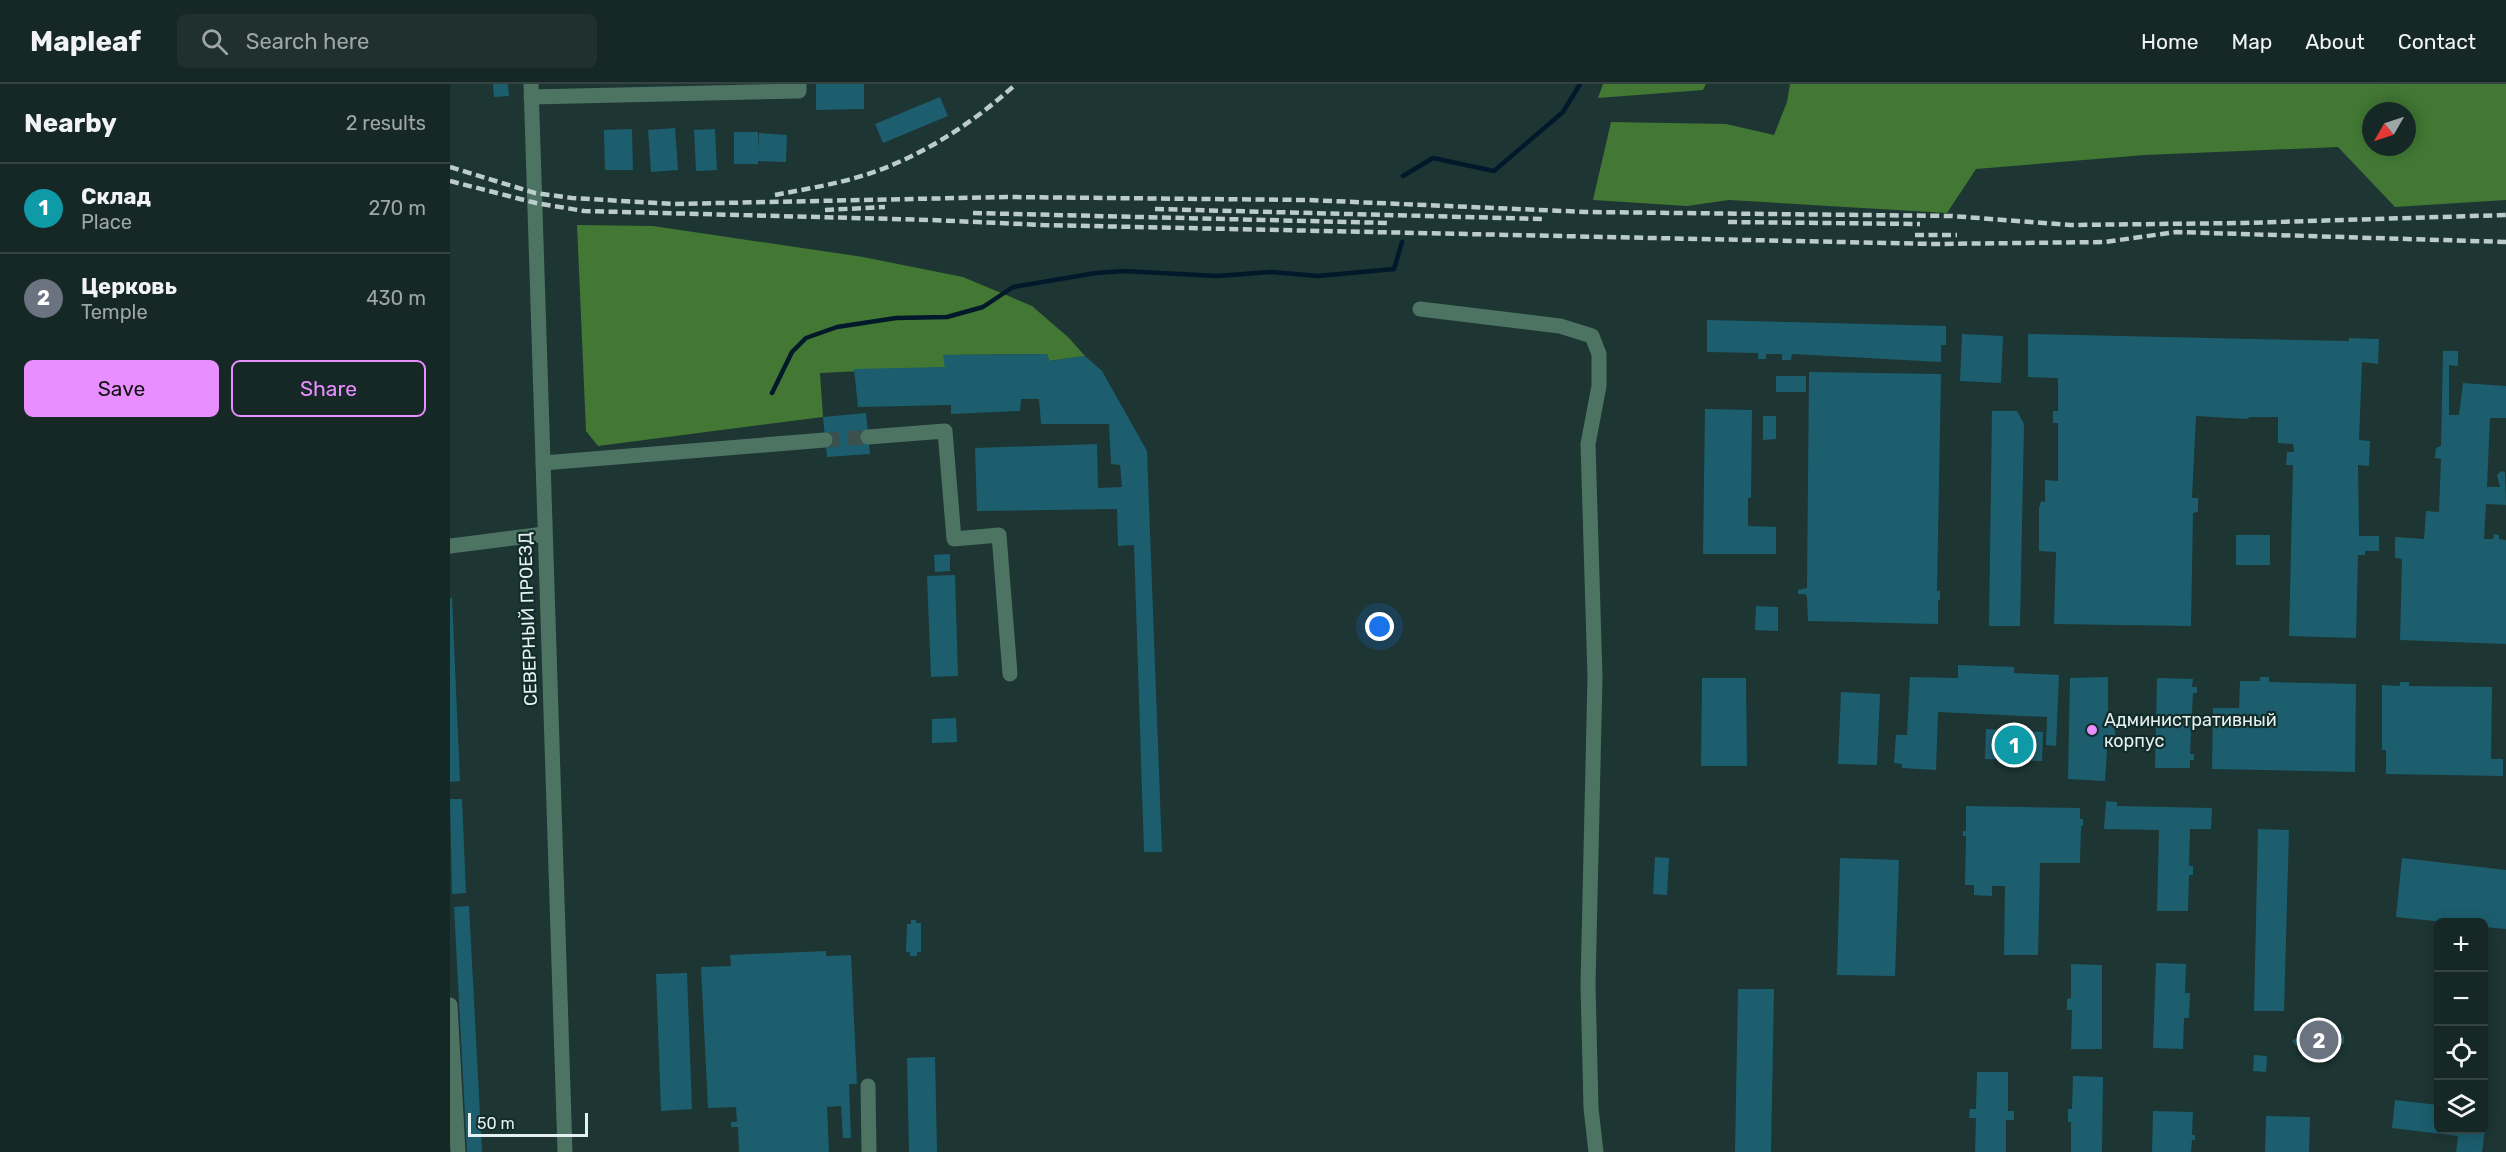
<!DOCTYPE html>
<html lang="en">
<head>
<meta charset="utf-8">
<style>
	:root { --surface:#162826; --page:#1f302e; --text:#f1f3f6; --muted:#9ea6a7; --line:#354443; --accent:#e88eff }
	body { margin:0; font-family:Rubik,sans-serif; background:var(--page); color:var(--text) }
	.controls { position:absolute; right:18px; bottom:18px; display:grid; overflow:hidden; border-radius:9px; box-shadow:0 3px 15px #0003 }
	.controls button { width:54px; height:54px; display:grid; place-items:center; padding:0; border:0; border-bottom:2px solid var(--line); background:var(--surface); color:var(--text); font:30px sans-serif }
	.compass { position:absolute; left:1912px; top:18px; width:54px; height:54px; border-radius:50%; background:var(--surface); box-shadow:0 3px 15px #0003; rotate:231deg }
	.scale { position:absolute; left:18px; bottom:15px; width:120px; box-sizing:border-box; padding-left:6px; border:3px solid #e3f1f0; border-top:0; font-size:16px; line-height:21px; white-space:nowrap; color:#e3f1f0; -webkit-text-stroke:4px #132b29; paint-order:stroke }
	.you { position:absolute; left:930px; top:543px; width:21px; height:21px; margin:-15px; border:4px solid #fff; border-radius:50%; background:#1a73e8; box-shadow:0 0 0 9px #1a73e833 }
	.badge { display:grid; place-items:center; width:39px; height:39px; border-radius:50%; background:var(--accent); color:#fff; font-size:20px; font-weight:700 }
	.pin { position:absolute; translate:-50% -50%; border:3px solid #fff; box-shadow:0 2px 6px #0006 }
	.list { margin:0; padding:0; list-style:none }
	h2 { display:flex; justify-content:space-between; align-items:center; height:78px; margin:0; padding:0 24px; font-size:26px }
	h2 small { font-size:20px; font-weight:400; color:var(--muted) }
	.list li { display:grid; grid-template-columns:39px 1fr auto; gap:18px; align-items:center; box-sizing:border-box; height:90px; padding:0 24px; border-top:2px solid var(--line) }
	.list b { display:block; font-size:22px; white-space:nowrap }
	.list p { margin:0; font-size:20px; white-space:nowrap; color:var(--muted) }
	.list em { font-size:20px; font-style:normal; color:var(--muted) }
	.actions { display:flex; gap:12px; padding:18px 24px }
	.actions a { flex:1; padding:14px 0; border:2px solid var(--accent); border-radius:9px; text-align:center; font-size:21px; color:var(--accent) }
	.actions .main { background:var(--accent); color:#111 }
	.icon { flex:none; width:33px; height:33px; fill:none; stroke:currentColor; stroke-width:2; stroke-linecap:round; stroke-linejoin:round }
	.map { position:relative; flex:none; width:2056px; height:1068px; overflow:hidden }
	header { display:flex; align-items:center; gap:36px; box-sizing:border-box; height:84px; padding:0 30px; background:var(--surface); border-bottom:2px solid var(--line) }
	header strong { font-size:28px }
	nav { display:flex; gap:33px; margin-inline-start:auto; font-size:21px }
	.search { width:420px; height:54px; background:var(--page); display:flex; align-items:center; gap:15px; box-sizing:border-box; padding:0 21px; border-radius:9px; color:var(--muted); font-size:22px }
	main { display:flex }
	aside { flex:1; background:var(--surface) }
	.map>svg:first-child { display:block }
</style>
</head>
<body>
<header>
<strong>Mapleaf</strong>
<div class="search"><svg class="icon" aria-label="search" viewBox="0 0 24 24"><circle cx="10" cy="10" r="6"/><path d="M15 15l6 6"/></svg>Search here</div>
<nav><a>Home</a><a>Map</a><a>About</a><a>Contact</a></nav>
</header>
<main>
<aside>
<h2>Nearby<small>2 results</small></h2>
<ul class="list">
<li><span class="badge" style="background:#0f9aa8">1</span><div><b>Склад</b><p>Place</p></div><em>270 m</em></li>
<li><span class="badge" style="background:#6b7280">2</span><div><b>Церковь</b><p>Temple</p></div><em>430 m</em></li>
</ul>
<div class="actions"><a class="main">Save</a><a>Share</a></div>
</aside>
<div class="map">
<svg width="2056" height="1068" viewBox="0 0 2056 1068">
	<rect width="100%" height="100%" fill="#1d3533"/>
	<g fill="#427834" fill-rule="evenodd">
		<path d="M1153 0H1256L1253 6 1148 14Z"/>
		<path d="M1340 0H2056V116L1945 123 1888 63 1695 71 1526 85 1497 129 1279 116 1237 122 1143 116 1161 38 1276 40 1324 51 1337 18ZM1921 27H1957V63H1921Z"/>
		<path d="M127 141 203 142 413 173 513 193 582 222 619 254 635 272 599 277 597 270 494 271 495 283 370 289 373 333 148 362 136 347Z"/>
	</g>
	<g fill="none" stroke-linecap="round" stroke-linejoin="round">
		<g stroke="#01192a" stroke-width="4.5">
			<path d="M953 92 983 74 1044 87 1113 28 1130 0"/>
			<path d="M322 309 342 268 356 254 387 243 446 234 497 233 533 223 563 203 646 189 673 187 767 192 821 188 868 192 944 185 952 158"/>
		</g>
	</g>
	<g fill="#1c5e6e">
		<path d="M43 0H58L59 12 44 13Z"/>
		<path d="M366 0H414V25L366 26Z"/>
		<path d="M490 13 498 32 433 59 425 40Z"/>
		<path d="M225 44 228 86 201 88 198 46Z"/>
		<path d="M182 45 183 86H155L154 46Z"/>
		<path d="M265 45 267 86 246 87 244 46Z"/>
		<path d="M284 48H308V68L309 49 337 51 336 78 308 77V80H284Z"/>
		<path d="M1257 236 1496 242V261H1491V278L1342 270 1341 276H1332V270H1316V275H1308V269L1257 268Z"/>
		<path d="M1512 250 1553 252 1551 299 1510 297Z"/>
		<path d="M1578 250 1899 257V254L1929 255 1928 280 1912 278 1909 356 1920 357 1919 382 1908 381 1909 452H1929V467H1915V471H1908L1906 554 1839 552 1843 381H1836L1837 368H1844L1843 360 1828 359V333H1799L1798 335 1746 332 1742 414H1748V428L1743 429 1741 542 1604 540 1606 468 1589 467V424L1591 417 1595 418V396L1608 397V339H1603V327H1608V294L1578 293Z"/>
		<path d="M1993 267H2008V282L1999 281V331H2009L2013 299 2056 302V334H2040L2037 403H2050L2047 391 2051 387 2055 388 2056 421 2036 420 2034 455H2043L2044 450 2049 451V455L2056 456V560L1950 556 1952 475 1945 474V453L1974 455 1976 427 1989 428 1991 375 1985 374 1986 364 1991 362Z"/>
		<path d="M597 270 599 277 635 272 652 287 697 367 712 768H694L684 461 668 462 667 425 527 427 525 364 647 360 648 404 672 403 670 381 661 380 659 340H591L589 315H571L570 327 501 330V321L408 323 404 285 495 283 493 271Z"/>
		<path d="M1359 288 1491 290 1487 507H1490V516H1488V540L1358 537 1357 513 1355 510H1348V506L1357 504Z"/>
		<rect x="1326" y="292" width="30" height="16"/>
		<path d="M1255 325 1302 326 1301 414H1298V442L1326 443V470H1253Z"/>
		<path d="M1542 327H1567L1574 340 1570 542H1539Z"/>
		<path d="M416 329 420 370 377 373 373 333Z"/>
		<path d="M1313 332H1326V355L1313 356Z"/>
		<rect x="1786" y="451" width="34" height="30"/>
		<path d="M500 470V487L485 488 484 471Z"/>
		<path d="M505 491 508 592 481 593 477 492Z"/>
		<path d="M0 514H2L10 697 0 698Z"/>
		<path d="M1306 522 1328 523V547L1305 546Z"/>
		<path d="M1508 581 1564 583V589L1609 591 1606 662 1596 661 1597 633 1488 628 1486 686 1452 684V680L1444 679 1446 651H1457L1460 593 1508 594Z"/>
		<path d="M1658 593V640H1665V652L1658 651 1655 697 1618 695 1620 594Z"/>
		<path d="M1810 593H1819V598L1906 600 1905 688 1762 685 1763 624H1789L1790 597H1810Z"/>
		<path d="M1252 594H1296L1297 682H1251Z"/>
		<path d="M1707 594 1743 595 1742 603H1747V609H1743L1740 670H1744V676H1740V684H1705Z"/>
		<path d="M1950 598H1959V602L2042 603 2041 675H2053V692L1936 690V666H1932V601L1950 602Z"/>
		<path d="M1391 608 1430 610 1427 681 1388 680Z"/>
		<path d="M506 634 507 658 482 659V635Z"/>
		<path d="M1536 645 1593 648 1592 677 1535 675Z"/>
		<path d="M0 715H12L16 809 2 810Z"/>
		<path d="M1656 717 1667 718V722L1762 724 1761 745H1740L1739 782H1743V791H1739L1738 827H1707L1709 746 1654 745Z"/>
		<path d="M1516 722 1630 724V735H1633V742H1631L1630 779H1590L1588 871H1554L1555 802H1542V812L1524 811V801H1515L1516 752H1513V747H1516Z"/>
		<path d="M1808 745 1839 746 1834 927H1804Z"/>
		<path d="M1205 773 1219 774 1217 811 1203 810Z"/>
		<path d="M1390 774 1449 776 1445 892 1387 891Z"/>
		<path d="M1952 774 2056 786V845L2034 843V838H1993L1946 833Z"/>
		<path d="M19 822 32 1068H17L4 823Z"/>
		<path d="M461 836H466V839H471V868H467V872H460V868H456L457 840H461Z"/>
		<path d="M376 867V872L401 871 407 1000H399L401 1054H393L391 1022 377 1023 379 1068H289L288 1043H281V1038H287L286 1023 258 1024 251 883 281 882 280 871Z"/>
		<path d="M1706 879 1736 880 1735 909H1740L1739 934H1734L1733 965 1703 964Z"/>
		<path d="M1621 880 1652 881V965H1621L1622 926H1617V915L1621 914Z"/>
		<path d="M237 889 242 1025 211 1027 206 890Z"/>
		<path d="M1288 905H1324L1321 1068H1285Z"/>
		<path d="M1865 940 1877 941V947L1891 948 1894 952V959L1890 962H1878V971H1865V962L1862 961H1852L1850 958 1846 962 1842 957 1851 951V947H1865Z"/>
		<path d="M1804 971 1817 972 1816 988 1803 987Z"/>
		<path d="M485 973 487 1068H459L457 974Z"/>
		<path d="M1527 988H1558V1027H1564V1036H1556V1068H1525L1526 1034H1519L1520 1025H1526Z"/>
		<path d="M1623 992 1653 993 1652 1068H1621V1038H1618V1025H1622Z"/>
		<path d="M1945 1016 1988 1021V1046H2035L2032 1068H2006L2008 1052 1942 1044Z"/>
		<path d="M1703 1027 1743 1028 1742 1051H1745V1056H1742L1741 1068H1702Z"/>
		<path d="M2034 1027H2037L2035 1044H2034Z"/>
		<path d="M1816 1032 1860 1033 1859 1068H1815Z"/>
	</g>
	<g fill="none" stroke-linecap="round" stroke-linejoin="round">
		<path stroke="#3b514f" stroke-width="15" stroke-dasharray="15 8" stroke-linecap="butt" d="M375 356 418 353"/>
		<g stroke="#4d7463" stroke-width="15">
			<path d="M81 0 115 1068"/>
			<path d="M81 13 349 7V0"/>
			<path d="M970 225 1110 242 1142 252 1149 270V302L1138 360 1145 593 1138 901 1141 1024 1146 1068"/>
			<path d="M418 353 495 347 504 455 549 451 560 590"/>
			<path d="M93 379 375 356"/>
			<path d="M0 462 94 450"/>
			<path d="M0 921 8 1068"/>
			<path d="M418 1002 419 1068"/>
		</g>
		<g stroke="#bccccb" stroke-width="4.5" stroke-dasharray="9 4.5" stroke-linecap="butt">
			<path d="M0 83 85 109 122 114 224 120 556 113 858 116 1137 128 1502 132 1620 141 1794 139 2056 131"/>
			<path d="M0 97 86 119 134 127 482 136 593 141 1485 160 1655 158 1726 148 2056 158"/>
			<path d="M325 111C350 106 376 102 401 95 462 79 520 42 566 0"/>
			<path d="M705 125 1092 135"/>
			<path d="M375 126 435 123"/>
			<path d="M523 129 940 139"/>
			<path d="M1278 138 1470 140"/>
			<path d="M1465 151H1507"/>
		</g>
	</g>
	<circle fill="#e88eff" stroke="#132b29" stroke-width="2" cx="1642" cy="646" r="6"/>
	<g text-anchor="middle" stroke-width="4.5" stroke-linejoin="round" paint-order="stroke">
		<g font-size="18" fill="#e3f1f0" stroke="#132b29">
			<text transform="translate(78 535) rotate(-92)" y="6">СЕВЕРНЫЙ ПРОЕЗД</text>
		</g>
		<g font-size="18" fill="#e3f1f0" stroke="#132b29" text-anchor="start">
			<text x="1654" y="642">Административный<tspan x="1654" dy="21">корпус</tspan></text>
		</g>
	</g>
</svg>
<div class="controls">
<button>+</button>
<button>−</button>
<button><svg class="icon" aria-label="locate" viewBox="0 0 24 24"><circle cx="12" cy="12" r="6"/><path d="M12 2v4M12 18v4M2 12h4M18 12h4"/></svg></button>
<button><svg class="icon" aria-label="layers" viewBox="0 0 24 24"><path d="M12 4l9 5-9 5-9-5zM3 14l9 5 9-5"/></svg></button>
</div>
<svg class="compass" viewBox="-18 -18 36 36"><path d="M0-13l5 13h-10z" fill="#e53935"/><path d="M0 13l5-13h-10z" fill="#9ea6a7"/></svg>
<div class="scale">50 m</div>
<div class="you"></div>
<div class="pin badge" style="left:1564px;top:661px;background:#0f9aa8">1</div>
<div class="pin badge" style="left:1869px;top:956px;background:#6b7280">2</div>
</div>
</main>
</body>
</html>
